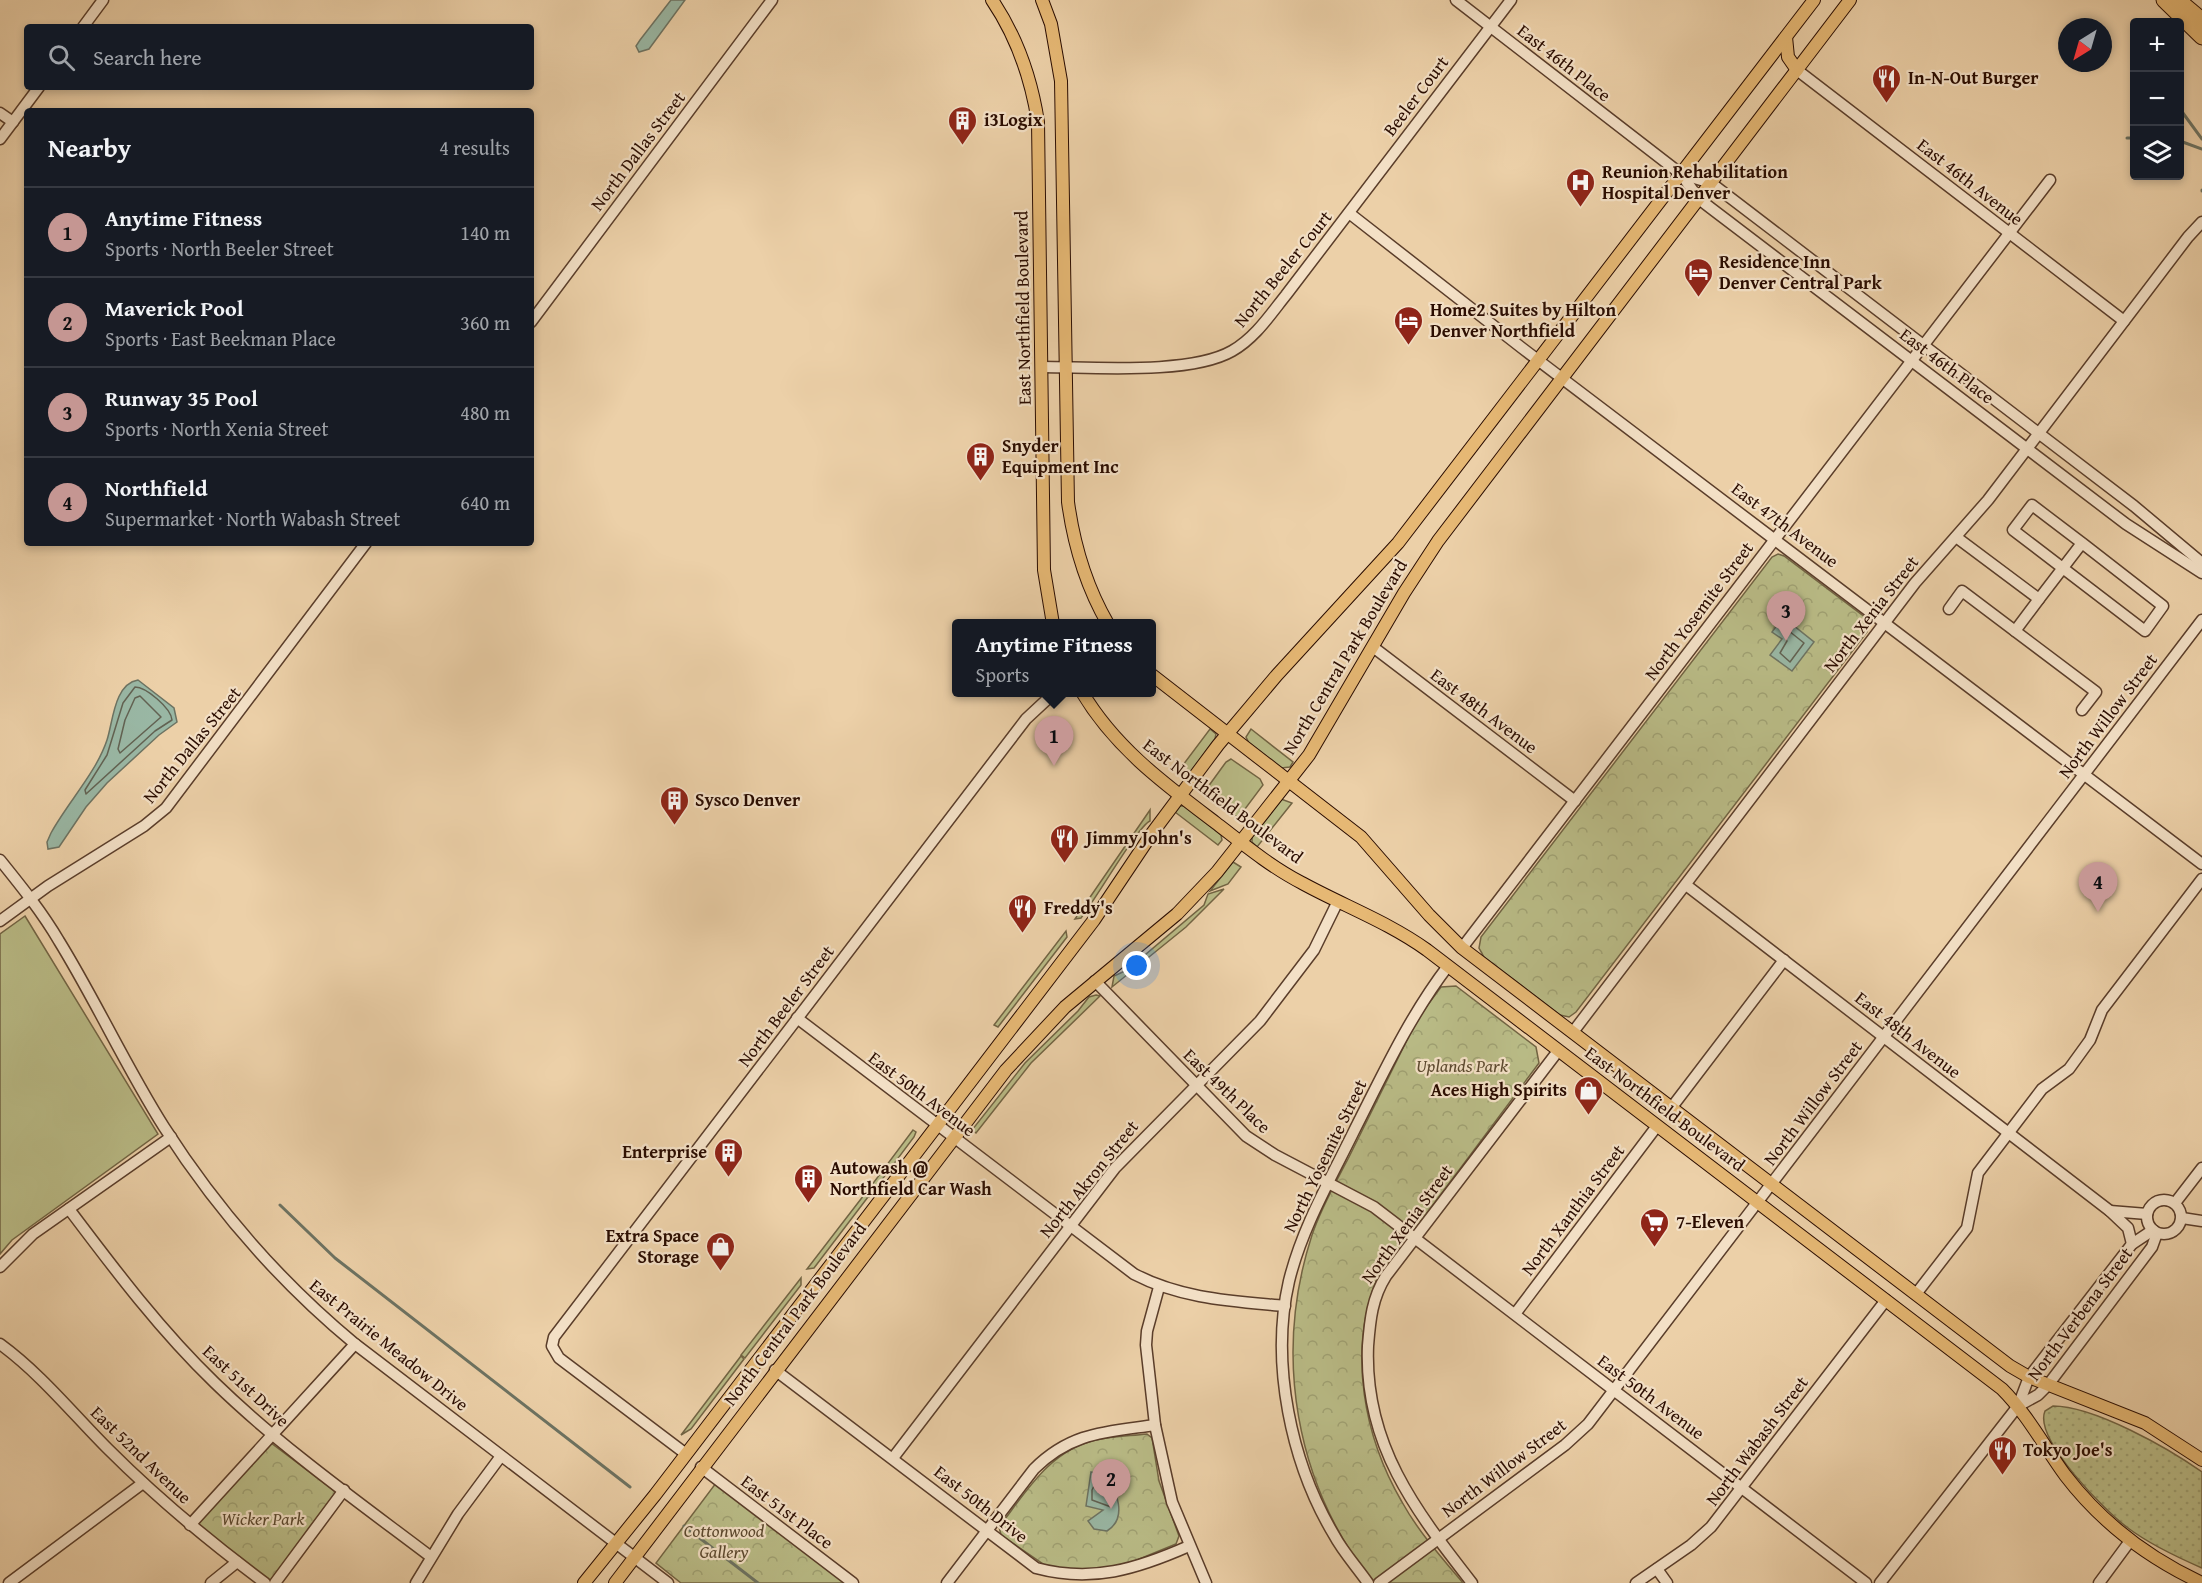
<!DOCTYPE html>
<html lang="en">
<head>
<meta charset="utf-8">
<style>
	:root { --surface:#171b24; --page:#20242c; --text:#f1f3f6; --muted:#9ea1a6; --line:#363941; --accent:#c59692 }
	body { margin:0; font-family:"Gentium Book Plus",serif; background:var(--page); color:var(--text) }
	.controls { position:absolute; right:18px; top:18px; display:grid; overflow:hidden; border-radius:6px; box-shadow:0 3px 9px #0003 }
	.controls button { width:54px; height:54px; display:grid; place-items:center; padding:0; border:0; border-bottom:2px solid var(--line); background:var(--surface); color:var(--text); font:30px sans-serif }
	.compass { position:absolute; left:2058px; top:18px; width:54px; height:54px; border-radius:50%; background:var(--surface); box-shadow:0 3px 9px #0003; rotate:217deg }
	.you { position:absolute; left:1137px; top:966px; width:21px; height:21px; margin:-15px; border:4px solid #fff; border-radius:50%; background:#1a73e8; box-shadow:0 0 0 9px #1a73e833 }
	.badge { display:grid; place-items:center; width:39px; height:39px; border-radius:50%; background:var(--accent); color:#111; font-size:20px; font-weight:700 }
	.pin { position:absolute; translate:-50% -50px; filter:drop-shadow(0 2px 3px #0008) }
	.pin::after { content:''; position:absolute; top:32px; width:21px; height:18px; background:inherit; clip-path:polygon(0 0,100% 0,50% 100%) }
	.popup { position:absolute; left:952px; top:619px; width:204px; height:78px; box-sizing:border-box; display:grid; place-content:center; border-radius:6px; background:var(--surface); filter:drop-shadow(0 2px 4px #0005); font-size:20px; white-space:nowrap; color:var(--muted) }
	.popup b { font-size:22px; color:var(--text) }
	.popup::after { content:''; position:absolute; left:50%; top:100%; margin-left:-12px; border:12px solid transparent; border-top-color:var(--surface) }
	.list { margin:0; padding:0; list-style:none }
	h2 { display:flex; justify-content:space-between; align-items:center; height:78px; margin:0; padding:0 24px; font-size:26px }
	h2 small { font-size:20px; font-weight:400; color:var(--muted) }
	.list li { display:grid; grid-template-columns:39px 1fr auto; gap:18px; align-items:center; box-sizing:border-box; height:90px; padding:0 24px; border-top:2px solid var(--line) }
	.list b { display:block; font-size:22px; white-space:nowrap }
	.list p { margin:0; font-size:20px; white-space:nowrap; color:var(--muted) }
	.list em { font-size:20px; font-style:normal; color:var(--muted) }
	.icon { flex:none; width:33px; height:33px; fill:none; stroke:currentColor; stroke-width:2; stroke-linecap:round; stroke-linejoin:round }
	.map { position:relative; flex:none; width:2202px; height:1583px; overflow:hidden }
	.search { position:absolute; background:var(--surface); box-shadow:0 3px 9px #0003; left:24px; top:24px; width:510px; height:66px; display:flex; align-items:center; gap:15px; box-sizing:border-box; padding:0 21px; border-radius:6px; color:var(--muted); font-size:22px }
	.panel { position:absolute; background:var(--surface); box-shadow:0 3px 9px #0003; left:24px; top:108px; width:510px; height:438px; border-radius:6px }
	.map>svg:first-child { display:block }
</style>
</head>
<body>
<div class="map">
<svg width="2202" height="1583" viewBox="0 0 2202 1583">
	<defs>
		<pattern id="park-crowns" width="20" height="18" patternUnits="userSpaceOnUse" patternTransform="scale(1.5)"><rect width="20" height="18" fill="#b9bb86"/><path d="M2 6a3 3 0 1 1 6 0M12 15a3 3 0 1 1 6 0" fill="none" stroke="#9fa072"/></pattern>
		<pattern id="garden-dots" width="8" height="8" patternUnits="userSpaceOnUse" patternTransform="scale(1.5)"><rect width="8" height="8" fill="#b9bb86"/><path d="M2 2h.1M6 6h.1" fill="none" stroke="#9fa072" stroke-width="1.8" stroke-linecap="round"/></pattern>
	</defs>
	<rect width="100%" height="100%" fill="#ecd0a8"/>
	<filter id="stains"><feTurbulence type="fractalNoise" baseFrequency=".00333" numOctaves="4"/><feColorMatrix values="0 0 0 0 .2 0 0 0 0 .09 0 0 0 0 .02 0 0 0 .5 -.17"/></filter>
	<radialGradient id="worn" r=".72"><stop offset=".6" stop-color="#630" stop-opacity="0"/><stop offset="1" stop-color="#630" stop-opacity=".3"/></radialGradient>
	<g fill="#b9bb86" stroke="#726443" stroke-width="1.5">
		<path d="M1210 729 1216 734 1215 739 1189 774 1181 776 1177 773Z"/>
		<path d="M1251 729 1293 762 1290 767 1281 768 1249 743 1246 737Z"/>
		<path d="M1231 759 1260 779 1263 785 1239 817 1232 815 1205 791 1226 762Z"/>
		<path d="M1281 799 1292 803 1257 847 1252 842V836Z"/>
		<path d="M1180 806H1184L1221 835 1222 840 1218 845 1175 812Z"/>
		<path d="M1150 810V821C1138 826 1096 899 1081 918L1075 919Z"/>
		<path d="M1233 862 1241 867 1228 884 1210 891Z"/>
		<path d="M1224 889 1186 927 1112 987 1114 976 1127 970 1204 905 1208 894Z"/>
		<path d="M25 916 158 1134 12 1240 0 1254V934Z"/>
		<path d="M1066 931 1067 937 998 1027 994 1025Z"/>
		<path d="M1096 995 1100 996 1031 1063 976 1133 972 1130 1025 1063 1078 1011 1089 997Z"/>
		<path d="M913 1130 916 1132 914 1137 869 1197 865 1194Z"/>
		<path d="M864 1195 868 1197 814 1268 807 1269Z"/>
		<path d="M801 1278V1285L745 1358 741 1355Z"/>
		<path d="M741 1356 744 1359 691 1429 681 1435Z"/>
	</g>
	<g fill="url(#park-crowns)" stroke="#726443" stroke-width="1.5">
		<path d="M1778 554 1784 556 1866 618 1869 625 1867 632 1576 1012 1569 1017 1560 1015 1484 957 1479 948 1481 937 1772 557Z"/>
		<path d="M1456 986 1536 1047 1539 1063 1376 1281C1348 1353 1364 1437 1402 1502 1418 1531 1441 1557 1463 1583H1373C1295 1484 1273 1355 1312 1235 1321 1208 1336 1182 1349 1157 1372 1110 1395 1064 1418 1018L1441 987Z"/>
		<path d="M1147 1434 1152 1438 1159 1481 1179 1536 1176 1544 1115 1569 1052 1570 1001 1535 999 1527C1026 1492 1050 1450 1096 1440 1113 1436 1130 1436 1147 1434Z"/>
		<path d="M271 1443 340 1495 271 1583 194 1525Z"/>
		<path d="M716 1483 848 1583H681L656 1563Z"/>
	</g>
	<path fill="url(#garden-dots)" stroke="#726443" stroke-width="1.5" d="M2053 1406C2094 1406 2168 1448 2202 1472V1568C2179 1558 2148 1543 2128 1528 2107 1513 2033 1439 2045 1411Z"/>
	<g fill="#99b7a4" stroke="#6d7362" stroke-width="1.5">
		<path d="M671 0H685L649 49 639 52 636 46 640 40Z"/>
		<path d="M1787 612 1796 620 1793 625 1814 642 1792 671 1770 655 1782 639 1772 632Z"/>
		<path d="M138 680 174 708 177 722 159 735 107 783 86 807 59 847 48 849 47 842 51 833C68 802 96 773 107 740 113 722 114 684 138 680Z"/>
		<path d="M1091 1472 1105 1475C1117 1490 1128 1518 1107 1531L1094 1529 1088 1521 1103 1510 1086 1506Z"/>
	</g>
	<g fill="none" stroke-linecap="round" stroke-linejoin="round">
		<g stroke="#626252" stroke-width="1.5">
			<path d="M1784 627 1804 643 1790 662 1780 653 1787 641 1782 631Z"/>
			<path d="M135 687C146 687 171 708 172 720L155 731 86 794 85 790 107 755 123 703Z"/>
			<path d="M140 696 161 717 120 753 118 749 125 720 135 698Z"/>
			<path d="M1097 1480 1102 1481C1107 1488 1114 1499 1111 1507L1092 1500V1490Z"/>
		</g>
		<g stroke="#6d7362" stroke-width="3">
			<path d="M2180 109 2202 139"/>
			<path d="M2127 138H2134"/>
			<path d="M2180 141 2202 149"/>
			<path d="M2202 191V190"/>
			<path d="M280 1205 335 1258 630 1487"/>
			<path d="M684 1526 758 1583"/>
		</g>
		<defs>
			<g id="minor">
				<path d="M1456 0 1681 174 1699 199 1712 209 2126 524 2202 573"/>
				<path d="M83 27 103 0"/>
				<path d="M1797 70 2124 321"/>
				<path d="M0 113 13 122"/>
				<path d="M0 139 39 87"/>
				<path d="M1681 174 1711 183 2134 506 2202 563"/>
				<path d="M1349 213 1522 348 2202 864"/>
				<path d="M531 322 772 0"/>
				<path d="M1042 367C1092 367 1190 375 1232 351 1255 338 1270 315 1286 295L1511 0"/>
				<path d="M1956 537 2039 599 2082 543 2032 505 2013 530 2145 631 2163 606 2082 543"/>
				<path d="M1949 609 1962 591 2015 631 2039 599"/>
				<path d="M2015 631 2096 692 2082 710"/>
				<path d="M1373 647 1575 801"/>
				<path d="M0 860C21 886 42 912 59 941 96 1001 126 1067 164 1127 216 1208 280 1282 355 1344L668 1583"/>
				<path d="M1686 885 2110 1211 2128 1228 2132 1244"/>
				<path d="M0 921 48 886 144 826 166 808 366 543"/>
				<path d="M1462 948 2050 180"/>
				<path d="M1095 981 1246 1136 1275 1155 1374 1207 1866 1583"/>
				<path d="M797 1018 1134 1274C1182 1299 1232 1301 1285 1306"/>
				<path d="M1573 1032 1915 583 1988 500 2188 237 2202 222"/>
				<path d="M1672 1107 1784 960"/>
				<circle cx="2164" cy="1217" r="17"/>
				<path d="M2175 1203 2202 1168"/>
				<path d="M69 1209C115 1270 160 1330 215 1383 281 1447 357 1501 431 1557"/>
				<path d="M2110 1211 2147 1214"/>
				<path d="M2182 1218 2202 1221"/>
				<path d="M0 1267 33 1234 171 1137"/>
				<path d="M1159 1287 1147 1331 1146 1345 1155 1425 1172 1502 1206 1583"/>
				<path d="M1916 1294 1967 1228 1978 1173 2042 1089 2069 1069 2090 1040 2102 1010 2202 879"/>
				<path d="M1515 1314 1657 1126"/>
				<path d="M0 1344C41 1374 73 1414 108 1449 157 1498 210 1542 265 1583"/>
				<path d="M775 1370 1036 1568C1092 1583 1137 1569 1189 1546"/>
				<path d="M2018 1406 2029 1377 2132 1244 2153 1230"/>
				<path d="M686 1454 559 1358 552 1346 554 1337 1026 719 1055 692"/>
				<path d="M893 1458 1115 1168 1260 1021 1314 950 1338 901"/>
				<path d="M701 1467 853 1583"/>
				<path d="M190 1525 355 1344"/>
				<path d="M1657 1569 1667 1583"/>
				<path d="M9 1583 143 1483"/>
				<path d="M211 1583 237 1562"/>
				<path d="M275 1583 344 1490"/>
				<path d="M416 1583 458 1514 501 1456"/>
				<path d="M947 1583 1034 1469C1071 1432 1106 1432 1155 1425"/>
				<path d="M1368 1583C1357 1567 1343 1552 1334 1535 1291 1463 1270 1363 1289 1281 1302 1228 1330 1180 1354 1131 1383 1074 1409 1017 1448 966"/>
				<path d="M1379 1583 1565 1445 1588 1424 2202 620"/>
				<path d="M1472 1583C1415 1510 1364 1444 1368 1346 1370 1320 1372 1298 1386 1276L1558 1051"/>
				<path d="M1636 1583 1691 1545 1711 1527 1886 1300"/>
				<path d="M1880 1583 2018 1406 2038 1395 2048 1385 2152 1247 2157 1233"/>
				<path d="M2099 1583 2130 1541"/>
			</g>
			<g id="major">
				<path d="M992 0C1017 37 1031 77 1038 122L1044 570 1053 624"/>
				<path d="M1042 0 1051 24 1061 81 1068 502C1074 546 1086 586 1108 624"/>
				<path d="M1786 37 1788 57 1797 70"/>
				<path d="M1152 675 1361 837 1429 915 1462 948 2010 1366 2029 1377 2145 1423 2202 1460"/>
				<path d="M1082 692C1115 748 1166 785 1216 823 1243 844 1271 867 1302 883 1344 906 1388 922 1427 950L2002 1389C2027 1414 2044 1446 2065 1475 2101 1522 2148 1558 2202 1583"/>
				<path d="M584 1583 655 1495 1094 920 1153 832 1218 745 1277 675 1398 543 1814 0"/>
				<path d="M615 1583 1006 1070 1065 1007 1177 914 1217 872 1309 755 1404 593 1438 541 1850 0"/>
			</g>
			<g id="highway">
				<path d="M2164 0 2202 37"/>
				<path d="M2178 0 2202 20"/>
			</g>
		</defs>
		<use href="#minor" stroke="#5a3d2a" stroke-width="13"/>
		<use href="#major" stroke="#2a0c00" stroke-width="14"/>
		<use href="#highway" stroke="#2a0c00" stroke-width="17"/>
		<use href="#minor" stroke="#f3e0c6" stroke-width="10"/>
		<use href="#major" stroke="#e6b874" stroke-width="12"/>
		<use href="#highway" stroke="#e6b874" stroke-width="15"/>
	</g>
	<defs>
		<symbol id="restaurant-pin" viewBox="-11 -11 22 30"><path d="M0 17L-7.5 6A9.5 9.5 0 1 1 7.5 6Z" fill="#8f2418" stroke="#f3e0c6"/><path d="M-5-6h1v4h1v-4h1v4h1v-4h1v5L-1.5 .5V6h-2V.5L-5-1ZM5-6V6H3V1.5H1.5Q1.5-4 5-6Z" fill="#fff"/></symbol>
		<symbol id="building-pin" viewBox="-11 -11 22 30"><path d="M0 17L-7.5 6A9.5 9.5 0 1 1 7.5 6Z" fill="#8f2418" stroke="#f3e0c6"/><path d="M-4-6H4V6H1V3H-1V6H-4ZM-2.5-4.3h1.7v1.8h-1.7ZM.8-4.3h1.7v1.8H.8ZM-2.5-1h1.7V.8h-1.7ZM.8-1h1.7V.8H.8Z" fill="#fff"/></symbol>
		<symbol id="hospital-pin" viewBox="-11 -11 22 30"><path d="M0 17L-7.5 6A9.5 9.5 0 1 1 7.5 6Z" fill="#8f2418" stroke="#f3e0c6"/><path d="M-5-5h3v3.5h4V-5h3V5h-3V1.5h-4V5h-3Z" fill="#fff"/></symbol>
		<symbol id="hotel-pin" viewBox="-11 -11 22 30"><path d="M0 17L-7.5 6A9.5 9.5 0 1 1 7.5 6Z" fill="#8f2418" stroke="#f3e0c6"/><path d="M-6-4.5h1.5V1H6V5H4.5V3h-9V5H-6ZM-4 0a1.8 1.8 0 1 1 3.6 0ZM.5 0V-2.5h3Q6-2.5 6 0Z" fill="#fff"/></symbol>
		<symbol id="shop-pin" viewBox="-11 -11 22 30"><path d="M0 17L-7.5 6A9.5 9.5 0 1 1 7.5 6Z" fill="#8f2418" stroke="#f3e0c6"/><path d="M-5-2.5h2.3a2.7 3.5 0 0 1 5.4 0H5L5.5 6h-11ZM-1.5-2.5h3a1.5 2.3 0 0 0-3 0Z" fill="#fff"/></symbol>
		<symbol id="supermarket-pin" viewBox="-11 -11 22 30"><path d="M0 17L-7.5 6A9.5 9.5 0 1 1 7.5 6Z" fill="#8f2418" stroke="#f3e0c6"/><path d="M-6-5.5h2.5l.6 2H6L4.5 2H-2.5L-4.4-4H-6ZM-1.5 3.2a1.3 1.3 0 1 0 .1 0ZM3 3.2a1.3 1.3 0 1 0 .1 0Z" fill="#fff"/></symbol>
	</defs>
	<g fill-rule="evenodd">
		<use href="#restaurant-pin" x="1870" y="62" width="33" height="45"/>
		<use href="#building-pin" x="946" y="104" width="33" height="45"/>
		<use href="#hospital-pin" x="1564" y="166" width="33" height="45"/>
		<use href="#hotel-pin" x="1682" y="256" width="33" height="45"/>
		<use href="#hotel-pin" x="1392" y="304" width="33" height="45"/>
		<use href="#building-pin" x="964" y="440" width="33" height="45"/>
		<use href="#building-pin" x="658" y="784" width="33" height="45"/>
		<use href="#restaurant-pin" x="1048" y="822" width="33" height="45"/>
		<use href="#restaurant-pin" x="1006" y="892" width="33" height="45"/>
		<use href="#shop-pin" x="1572" y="1074" width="33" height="45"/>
		<use href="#building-pin" x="712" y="1136" width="33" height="45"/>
		<use href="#building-pin" x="792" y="1162" width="33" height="45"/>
		<use href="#supermarket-pin" x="1638" y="1206" width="33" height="45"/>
		<use href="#shop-pin" x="704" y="1230" width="33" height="45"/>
		<use href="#restaurant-pin" x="1986" y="1434" width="33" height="45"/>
	</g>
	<g text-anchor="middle" stroke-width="4.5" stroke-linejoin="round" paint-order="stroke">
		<g font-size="18" fill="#2a0c00" stroke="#f3e0c6">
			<text transform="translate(1564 63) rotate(38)" y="6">East 46th Place</text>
			<text transform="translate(1416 96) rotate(-53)" y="6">Beeler Court</text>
			<text transform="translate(638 151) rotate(-53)" y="6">North Dallas Street</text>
			<text transform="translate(1970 182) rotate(38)" y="6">East 46th Avenue</text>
			<text transform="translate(1283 269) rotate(-51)" y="6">North Beeler Court</text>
			<text transform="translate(1023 308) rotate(-91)" y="6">East Northfield Boulevard</text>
			<text transform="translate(1947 366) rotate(37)" y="6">East 46th Place</text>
			<text transform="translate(1785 525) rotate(37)" y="6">East 47th Avenue</text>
			<text transform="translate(1699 611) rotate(-53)" y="6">North Yosemite Street</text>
			<text transform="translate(1871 614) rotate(-52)" y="6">North Xenia Street</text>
			<text transform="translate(1345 657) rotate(-59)" y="6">North Central Park Boulevard</text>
			<text transform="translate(1484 711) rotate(37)" y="6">East 48th Avenue</text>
			<text transform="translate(2108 716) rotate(-53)" y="6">North Willow Street</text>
			<text transform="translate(192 745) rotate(-51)" y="6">North Dallas Street</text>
			<text transform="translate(1223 801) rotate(37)" y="6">East Northfield Boulevard</text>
			<text transform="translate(786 1006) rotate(-53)" y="6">North Beeler Street</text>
			<text transform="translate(1908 1035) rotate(38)" y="6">East 48th Avenue</text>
			<text transform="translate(1227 1091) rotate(44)" y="6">East 49th Place</text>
			<text transform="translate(922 1094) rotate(37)" y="6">East 50th Avenue</text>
			<text transform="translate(1813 1103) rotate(-53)" y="6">North Willow Street</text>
			<text transform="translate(1665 1109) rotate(37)" y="6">East Northfield Boulevard</text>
			<text transform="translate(1325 1156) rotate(-64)" y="6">North Yosemite Street</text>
			<text transform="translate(1089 1179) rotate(-51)" y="6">North Akron Street</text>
			<text transform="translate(1573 1210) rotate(-53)" y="6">North Xanthia Street</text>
			<text transform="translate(1407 1224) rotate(-54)" y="6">North Xenia Street</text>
			<text transform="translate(795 1314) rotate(-53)" y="6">North Central Park Boulevard</text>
			<text transform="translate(2080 1314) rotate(-53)" y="6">North Verbena Street</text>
			<text transform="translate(389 1345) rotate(39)" y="6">East Prairie Meadow Drive</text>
			<text transform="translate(246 1386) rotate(43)" y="6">East 51st Drive</text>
			<text transform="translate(1651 1397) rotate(37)" y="6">East 50th Avenue</text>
			<text transform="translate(1757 1441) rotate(-53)" y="6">North Wabash Street</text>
			<text transform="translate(141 1455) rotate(44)" y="6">East 52nd Avenue</text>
			<text transform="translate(1504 1468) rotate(-37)" y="6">North Willow Street</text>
			<text transform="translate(981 1504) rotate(38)" y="6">East 50th Drive</text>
			<text transform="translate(787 1512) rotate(37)" y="6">East 51st Place</text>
		</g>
		<g font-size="18" font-weight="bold" fill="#2a0c00" stroke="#f3e0c6" text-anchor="start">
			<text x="1908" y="84">In-N-Out Burger</text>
			<text x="984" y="126">i3Logix</text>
			<text x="1602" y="178">Reunion Rehabilitation<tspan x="1602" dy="21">Hospital Denver</tspan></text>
			<text x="1719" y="268">Residence Inn<tspan x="1719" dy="21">Denver Central Park</tspan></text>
			<text x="1430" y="316">Home2 Suites by Hilton<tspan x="1430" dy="21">Denver Northfield</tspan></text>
			<text x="1002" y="452">Snyder<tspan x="1002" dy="21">Equipment Inc</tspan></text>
			<text x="695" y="806">Sysco Denver</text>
			<text x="1086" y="844">Jimmy John's</text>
			<text x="1044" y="914">Freddy's</text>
			<text x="1567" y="1096" text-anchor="end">Aces High Spirits</text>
			<text x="707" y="1158" text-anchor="end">Enterprise</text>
			<text x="830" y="1174">Autowash @<tspan x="830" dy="21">Northfield Car Wash</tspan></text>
			<text x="1676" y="1228">7-Eleven</text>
			<text x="699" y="1242" text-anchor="end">Extra Space<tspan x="699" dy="21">Storage</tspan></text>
			<text x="2023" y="1456">Tokyo Joe's</text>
		</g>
		<g font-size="18" font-style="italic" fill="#5c492f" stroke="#f3e0c6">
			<text x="1462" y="1072">Uplands Park</text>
			<text x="263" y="1525">Wicker Park</text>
			<text x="724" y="1537">Cottonwood<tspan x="724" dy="21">Gallery</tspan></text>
		</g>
	</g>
	<rect width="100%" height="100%" filter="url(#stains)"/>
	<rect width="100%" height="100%" fill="url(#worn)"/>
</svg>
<div class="controls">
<button>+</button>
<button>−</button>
<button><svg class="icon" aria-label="layers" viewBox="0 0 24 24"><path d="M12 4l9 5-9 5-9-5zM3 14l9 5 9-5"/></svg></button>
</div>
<svg class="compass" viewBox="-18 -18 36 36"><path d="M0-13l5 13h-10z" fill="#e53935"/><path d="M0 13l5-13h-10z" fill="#9ea1a6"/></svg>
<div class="you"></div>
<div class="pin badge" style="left:1054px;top:766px">1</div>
<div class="popup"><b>Anytime Fitness</b>Sports</div>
<div class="pin badge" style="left:1111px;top:1509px">2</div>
<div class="pin badge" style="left:1786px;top:641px">3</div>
<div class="pin badge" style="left:2098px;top:912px">4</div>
<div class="search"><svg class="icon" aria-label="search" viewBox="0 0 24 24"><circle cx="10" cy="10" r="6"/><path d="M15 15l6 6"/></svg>Search here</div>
<section class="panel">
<h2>Nearby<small>4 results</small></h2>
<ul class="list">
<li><span class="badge">1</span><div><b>Anytime Fitness</b><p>Sports · North Beeler Street</p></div><em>140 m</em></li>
<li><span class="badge">2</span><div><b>Maverick Pool</b><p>Sports · East Beekman Place</p></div><em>360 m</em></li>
<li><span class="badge">3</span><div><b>Runway 35 Pool</b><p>Sports · North Xenia Street</p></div><em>480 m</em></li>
<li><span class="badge">4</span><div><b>Northfield</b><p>Supermarket · North Wabash Street</p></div><em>640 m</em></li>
</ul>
</section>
</div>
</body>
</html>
